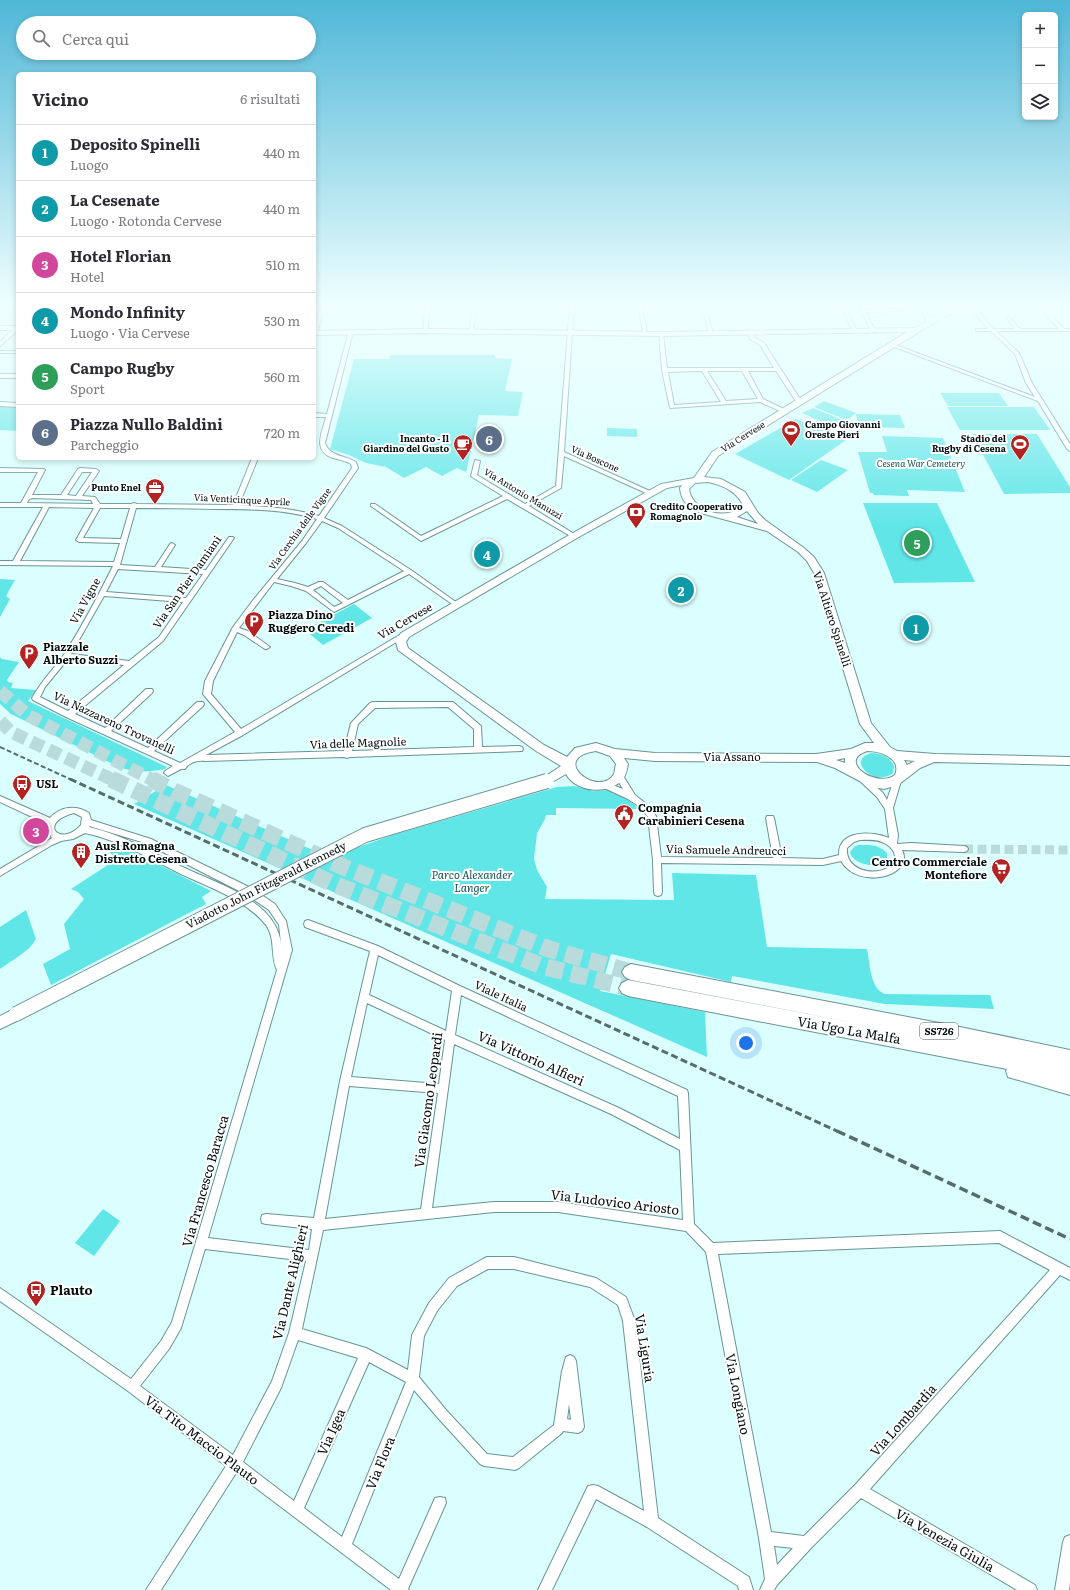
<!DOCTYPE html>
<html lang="it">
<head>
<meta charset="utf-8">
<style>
	:root { --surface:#fff; --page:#f2f2f3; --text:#2b2b33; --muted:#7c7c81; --line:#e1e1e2; --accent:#b32321 }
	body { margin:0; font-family:Literata,serif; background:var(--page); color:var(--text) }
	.controls { position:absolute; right:12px; top:12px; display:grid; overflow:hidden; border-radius:6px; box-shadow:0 2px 6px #0003 }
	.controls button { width:36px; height:36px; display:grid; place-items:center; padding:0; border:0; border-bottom:1px solid var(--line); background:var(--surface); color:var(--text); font:20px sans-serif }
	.you { position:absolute; left:746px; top:1043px; width:14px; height:14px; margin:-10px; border:3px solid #fff; border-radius:50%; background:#1a73e8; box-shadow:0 0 0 6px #1a73e833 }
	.badge { display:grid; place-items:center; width:26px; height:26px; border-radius:50%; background:var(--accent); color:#fff; font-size:13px; font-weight:700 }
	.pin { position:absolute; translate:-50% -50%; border:2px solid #fff; box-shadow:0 1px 4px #0006 }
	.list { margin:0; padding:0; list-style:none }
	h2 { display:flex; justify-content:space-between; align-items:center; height:52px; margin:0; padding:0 16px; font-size:17px }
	h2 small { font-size:13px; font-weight:400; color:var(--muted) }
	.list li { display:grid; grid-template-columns:26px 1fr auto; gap:12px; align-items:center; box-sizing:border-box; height:56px; padding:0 16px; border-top:1px solid var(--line) }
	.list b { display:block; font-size:15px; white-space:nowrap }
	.list p { margin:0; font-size:13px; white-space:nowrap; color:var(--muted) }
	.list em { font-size:13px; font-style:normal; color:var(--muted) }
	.icon { flex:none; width:22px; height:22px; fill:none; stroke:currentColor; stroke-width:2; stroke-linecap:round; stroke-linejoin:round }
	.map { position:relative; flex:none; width:1070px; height:1590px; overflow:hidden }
	.search { position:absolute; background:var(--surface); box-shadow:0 2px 6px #0003; left:16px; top:16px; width:300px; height:44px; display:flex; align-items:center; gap:10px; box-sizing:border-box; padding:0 14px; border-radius:22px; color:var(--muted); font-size:15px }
	.panel { position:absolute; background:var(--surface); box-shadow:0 2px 6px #0003; left:16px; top:72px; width:300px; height:388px; border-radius:6px }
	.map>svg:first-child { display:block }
</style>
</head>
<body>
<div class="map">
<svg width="1070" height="1590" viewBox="0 0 1070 1590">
	<rect width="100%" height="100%" fill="#dbffff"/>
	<g fill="#61e6e8">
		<path d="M390 355H495V358L512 359 505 391 523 392 518 416 479 415 466 472 457 468 442 476 426 467 404 478 386 467 366 463 349 455 330 449 354 359H389Z"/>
		<path d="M940 393H999L1008 406H948Z"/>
		<path d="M824 401 856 413 847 420 814 407Z"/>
		<path d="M0 405 18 406 17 431 0 430Z"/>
		<path d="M947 407H1034L1050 430H960Z"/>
		<path d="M813 408 845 421 836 428 802 413Z"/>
		<path d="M856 414 900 415 905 428 859 427Z"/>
		<path d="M796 419 846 440 789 480 735 454Z"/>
		<path d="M607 428 637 429V437L607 436Z"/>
		<path d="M972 434H1037L1070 487V493L1004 494Z"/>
		<path d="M882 436 943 438 965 492 907 490 909 496 874 495 873 493H870L858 452H887Z"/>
		<path d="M821 460 848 470 817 492 791 480Z"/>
		<path d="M863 503H937L975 582 894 583Z"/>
		<path d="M0 579 15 580 6 596 10 599 0 617Z"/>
		<path d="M354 604 372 618 323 645 305 630Z"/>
		<path d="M0 657 2 659 19 662 7 680 8 682 13 683 11 688 36 690 28 701 167 767 165 769C148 772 135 773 119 767L11 714 0 704Z"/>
		<path d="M872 753C882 754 890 757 894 766L893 773C874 788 845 759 872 753Z"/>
		<path d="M166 785 333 859 347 851 393 835 557 787 574 786 594 791 610 790 623 796 640 809 556 808V815H546L545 819 537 833 534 859 537 870 547 887 545 899 674 900 672 873 756 875 767 947 867 949C870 963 870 989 885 994L990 995 994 1009 885 1004 732 976 731 982 611 954 600 991 705 1012 707 1057 134 804Z"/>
		<path d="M115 842 211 891 202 897 206 904 51 985 43 964 70 949 64 924 84 899 78 892 71 889 117 859 106 849Z"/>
		<path d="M859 845C870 845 878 844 887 853V859C879 869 853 866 850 852L855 846Z"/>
		<path d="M26 910 36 939C29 952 12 960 0 969V927Z"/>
		<path d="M103 1209 120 1221 94 1256 75 1243Z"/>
	</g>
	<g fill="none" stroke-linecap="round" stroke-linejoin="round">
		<path stroke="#badbdb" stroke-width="9" stroke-dasharray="9 4.5" stroke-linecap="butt" d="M964 849 1070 850"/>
		<g stroke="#badbdb" stroke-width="13" stroke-dasharray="13 6" stroke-linecap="butt">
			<path d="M0 691 29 716 153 780"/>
			<path d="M0 721 11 732 113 780"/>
		</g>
		<g stroke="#badbdb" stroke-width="17" stroke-dasharray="17 8" stroke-linecap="butt">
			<path d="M111 779 331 883 542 966 628 988"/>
			<path d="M151 779 174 791 346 868 549 949 631 972"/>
		</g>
		<defs>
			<g id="street">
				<path d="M322 304 326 305 431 304 427 332 423 331 426 305 325 307 317 333 315 334 314 328Z"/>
				<path d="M473 304H477L473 332 471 333 469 332Z"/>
				<path d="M570 304H574L564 452 652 492V494H648L564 456 561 488 529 506 576 535V537H572L507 499 421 541 371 506V504H375L421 536 503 496 472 477 471 476 475 460 480 461 477 475 525 504 556 486Z"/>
				<path d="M638 304H642L647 334 643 333Z"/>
				<path d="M701 304H705L713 334 709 333Z"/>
				<path d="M840 304H844L857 331V332L853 331Z"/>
				<path d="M858 304H862L865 310 898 309 896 304H900L903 310 901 311 866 312 875 331 873 332 871 331Z"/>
				<path d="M918 304H922L932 323V324H928Z"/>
				<path d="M968 304H972L993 329H1015L1007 318 1009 317 1020 329H1059L1036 304H1040L1064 329H1070V331H996L1019 353 1032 383 1070 444V451L1067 449 1038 401 889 345 893 344 1035 397 1026 383 1015 354 991 331H976V329H988Z"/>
				<path d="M15 327H18V330L0 346V342Z"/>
				<path d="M349 331 353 332 325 443C330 457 345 455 356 462L358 468 324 518 342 526 411 570 460 605 459 606H455L409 574 334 612 306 591 291 586 274 582 239 628 248 631 270 647 267 649H265L244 635 237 632 213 681 211 694 241 729 403 633H405L408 635 243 735 206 755 344 751 351 723 370 703 373 702H453L481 726 482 747 519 746 522 747 523 749 522 751 350 757 347 758 344 757 205 761C198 760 189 762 185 769H181L168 776 164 773 165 771 173 766 66 717 33 700 32 698C42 680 54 669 65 653 83 625 98 596 113 566L0 565V561H13L43 507H0V503H21L38 472H0V468L44 469 45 470 32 495H61L78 469 80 468 96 469 99 471 82 496 95 497 100 504H131L134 503 137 504 233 505 252 458H258L239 505C266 507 292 508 319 516L352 468 351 464C346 461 340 460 333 458 312 451 322 433 326 417H314V413L327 414ZM82 472H92L76 496 67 495ZM33 498 91 500 93 504 27 503 29 499ZM49 507 94 508 76 540 79 542 120 543 114 562 20 561ZM100 508H130L121 539 83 538ZM136 508C162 508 187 508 213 509 248 509 283 509 317 519L302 541 254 599 233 627 205 681 203 694 235 732 180 763 154 751 203 706 204 704 203 702H197L148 748 111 731 152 693 153 691 152 689H146L105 728 75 714 163 641 234 538 233 537H229L206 570 161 567 175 545 172 543 170 544 155 567 120 565ZM322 521 338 528 404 571 348 600 323 582H319L308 587 295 583 277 579 306 543ZM118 569 203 574 186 598 106 592ZM321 586 343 603 334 607 313 590ZM104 596 183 602 159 637 129 661 71 654ZM68 659 124 665 68 711 40 697 45 687ZM448 707 474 729V747L352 751 358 724 375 708Z"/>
				<path d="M747 331H751L754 337 764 343 802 402 801 403H797L776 371H748L763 399 786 410V412H782L760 402 670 408 662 370 659 333 663 334 667 368H774L760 345 750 339 747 332ZM702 371 721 402 674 405 668 372ZM707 371H742L758 399 726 401Z"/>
				<rect x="0" y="351" width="18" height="2"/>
				<rect x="0" y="374" width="18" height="4"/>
				<path d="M0 402 18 403V407L0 406Z"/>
				<path d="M619 773 622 774 635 795 645 803 656 816 661 857 773 858 766 818 767 816H773L774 818 782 858 823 859 839 855C838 829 873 831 889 838L885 809 877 797 861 782 860 780 861 778H867L883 793 887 800 894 779H900L901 781 893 808 898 835 897 844 911 843 964 846 967 847 968 849 967 851 964 852 902 850C915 876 859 891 841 861L823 865 661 863 662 892 661 895 658 896 655 895 654 892 653 860 648 817 640 807 628 799 602 787 601 785 605 782 623 789 615 776ZM860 840C867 840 875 839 882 842 893 846 901 859 889 867 874 877 845 870 847 848L854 842Z"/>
				<path d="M0 796 50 818C61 806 76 805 89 813L91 820 151 839 253 889 275 904 286 921 292 950 208 1238 309 1250 312 1229 266 1224 262 1223 261 1219 262 1215 266 1214 314 1218 340 1081 370 951 305 927 304 924 305 921 308 920 378 946 460 986 687 1090 688 1093 694 1224 713 1243 1000 1231 1070 1268V1280L1060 1275 870 1489 1035 1585 1037 1590H1017L861 1498 811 1548 777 1585 774 1590H760L765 1579 759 1538 706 1252 686 1231 558 1212H494L323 1230 302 1329 366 1348 408 1370 412 1335 429 1303 449 1278 483 1259 487 1257H514L596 1278 626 1297 635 1321 658 1518 749 1577 753 1590H739L738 1586 647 1527 596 1499 552 1590H538L588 1486 593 1485 598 1486 644 1511 623 1321 618 1305 590 1287 514 1269H488L457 1286 437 1311 424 1336 419 1377 446 1410 487 1454 513 1457 554 1425 562 1371C564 1366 564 1362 566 1357L570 1355 574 1357 576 1361 584 1427 582 1431 578 1433 563 1431 562 1433 519 1468 515 1470 484 1466 480 1464 438 1418 414 1390 352 1544 399 1579 435 1498 440 1497 445 1498 446 1503 408 1589 409 1590H391L236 1473 161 1590H146L226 1466 128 1391 0 1301V1288L131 1379 161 1341 172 1322 277 970C270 956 276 939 266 925 244 898 207 887 177 872 147 857 118 840 85 833L73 839 61 841 52 845 0 876V869L52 838 47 831V824L0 802ZM74 813 82 817 81 825C61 848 36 823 74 813ZM89 826 145 843 247 895 269 910 279 925 281 943C279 930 273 920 264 911 243 891 213 881 187 869 154 854 124 835 89 827ZM378 955 452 991 446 1031 369 995ZM461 995 678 1096 680 1139 619 1108 455 1035ZM367 1003 445 1040 439 1084 351 1077ZM454 1044 611 1114 680 1150 683 1220 558 1202H494L432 1208ZM349 1086 438 1093 421 1209 325 1219ZM999 1243 1050 1270 855 1485 804 1536 771 1532 718 1254ZM205 1249 306 1261 289 1333 272 1381 233 1455 140 1386 169 1349 181 1328ZM298 1340 358 1358 294 1501 243 1462 281 1388ZM369 1362 406 1382 342 1537 304 1508ZM569 1404 571 1420 567 1419ZM774 1546 793 1548 777 1565Z"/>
				<path d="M1070 1535V1582L1069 1590H1055L1063 1542 1065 1537Z"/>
			</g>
			<g id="secondary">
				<path d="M958 304H966L919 332 718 456 704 477 721 479 745 492 758 513 765 520 804 548 814 557 824 573 871 723 890 747 897 751 935 754 1070 757V765L934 762 920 768 898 785 884 789 869 786 835 768 817 762 655 761 624 758 628 764C627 769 626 775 623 779 610 795 576 793 566 774L547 785 543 784 541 781 543 778 561 766 536 751 398 650 396 642 401 633 571 534 661 484 694 478 712 452 907 332 661 336 425 333 314 335V331L425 329 661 332 915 328ZM708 482C723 485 736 491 743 505 727 522 692 512 689 489L695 483ZM682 485 680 488C681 500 687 506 697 512L767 531 798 552 807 561 814 573 860 724 874 743H865L851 749 816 754 655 753 615 749 596 743 575 748 567 757 544 745 408 648 406 642 409 637 577 538 667 488ZM747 511 758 524 737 517ZM596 751 610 756 616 764C615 767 615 771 614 774 599 799 547 758 596 751ZM867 751C880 751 902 758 895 775 879 787 847 768 858 756 860 754 864 752 867 751ZM845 758V763L836 760ZM904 760 915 761 907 765Z"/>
				<rect x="0" y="326" width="18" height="4"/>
				<path d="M16 1008 21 1009 23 1014 21 1019 0 1029V1016Z"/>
			</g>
			<path id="highway" d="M631 964 960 1027 1070 1050V1095L1008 1077 1006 1071 1007 1069 628 996 622 993 619 988 622 983 628 980 866 1025 631 980 625 977 622 972 625 967Z"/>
		</defs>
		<use href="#street" stroke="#699494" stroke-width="2"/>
		<use href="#secondary" stroke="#699494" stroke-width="2"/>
		<use href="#highway" stroke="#699494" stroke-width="2"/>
		<use href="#street" fill="#fff" fill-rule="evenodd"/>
		<use href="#secondary" fill="#fff" fill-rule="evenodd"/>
		<use href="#highway" fill="#fff" fill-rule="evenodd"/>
		<path stroke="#566c6c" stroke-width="2" stroke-dasharray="5 2.5" stroke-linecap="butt" d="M0 747 72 780"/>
		<path stroke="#566c6c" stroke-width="3" stroke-dasharray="7 3.5" stroke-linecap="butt" d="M70 779 839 1132"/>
		<path stroke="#566c6c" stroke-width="3.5" stroke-dasharray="9 4.5" stroke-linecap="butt" d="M837 1131 1070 1239"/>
		<defs>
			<path id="secondary-bridge" d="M16 1014 365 835 547 781"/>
		</defs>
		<use href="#secondary-bridge" stroke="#699494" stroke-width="16" stroke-linecap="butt"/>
		<use href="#secondary-bridge" stroke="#fff" stroke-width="14"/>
	</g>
	<linearGradient id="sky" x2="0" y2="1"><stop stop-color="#4fb7d7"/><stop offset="0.58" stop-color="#efffff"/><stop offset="1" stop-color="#efffff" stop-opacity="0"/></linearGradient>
	<rect width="1070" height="526" fill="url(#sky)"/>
	<defs>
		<symbol id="stadium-pin" viewBox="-11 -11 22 30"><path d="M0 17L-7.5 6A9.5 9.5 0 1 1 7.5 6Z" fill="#b32321" stroke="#fff"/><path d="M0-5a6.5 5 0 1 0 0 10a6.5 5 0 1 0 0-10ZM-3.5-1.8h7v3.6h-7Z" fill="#fff"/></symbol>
		<symbol id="cafe-pin" viewBox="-11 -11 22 30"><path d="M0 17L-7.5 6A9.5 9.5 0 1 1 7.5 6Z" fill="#b32321" stroke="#fff"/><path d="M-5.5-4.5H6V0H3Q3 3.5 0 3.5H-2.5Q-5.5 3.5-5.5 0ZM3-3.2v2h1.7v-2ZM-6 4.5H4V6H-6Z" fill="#fff"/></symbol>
		<symbol id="office-pin" viewBox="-11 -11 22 30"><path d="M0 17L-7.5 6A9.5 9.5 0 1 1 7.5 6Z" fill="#b32321" stroke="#fff"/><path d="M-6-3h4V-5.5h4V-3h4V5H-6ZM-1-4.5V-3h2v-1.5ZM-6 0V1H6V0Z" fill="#fff"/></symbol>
		<symbol id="bank-pin" viewBox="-11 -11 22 30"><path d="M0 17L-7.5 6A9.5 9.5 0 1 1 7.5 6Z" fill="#b32321" stroke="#fff"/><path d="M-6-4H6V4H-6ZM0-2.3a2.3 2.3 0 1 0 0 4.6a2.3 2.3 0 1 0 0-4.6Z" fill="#fff"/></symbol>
		<symbol id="parking-pin" viewBox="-11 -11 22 30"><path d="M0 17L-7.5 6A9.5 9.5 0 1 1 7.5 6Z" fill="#b32321" stroke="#fff"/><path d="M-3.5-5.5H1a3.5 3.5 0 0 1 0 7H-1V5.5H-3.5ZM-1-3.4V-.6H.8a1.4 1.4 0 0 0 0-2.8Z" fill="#fff"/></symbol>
		<symbol id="bus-pin" viewBox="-11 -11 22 30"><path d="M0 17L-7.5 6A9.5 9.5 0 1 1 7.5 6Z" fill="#b32321" stroke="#fff"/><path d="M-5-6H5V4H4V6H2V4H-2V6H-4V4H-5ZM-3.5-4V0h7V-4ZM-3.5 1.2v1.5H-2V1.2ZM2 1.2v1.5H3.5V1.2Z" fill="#fff"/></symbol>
		<symbol id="civic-pin" viewBox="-11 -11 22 30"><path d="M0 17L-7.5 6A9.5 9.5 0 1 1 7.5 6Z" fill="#b32321" stroke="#fff"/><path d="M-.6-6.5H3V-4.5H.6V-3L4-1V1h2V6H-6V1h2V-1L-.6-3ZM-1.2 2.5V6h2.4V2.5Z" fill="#fff"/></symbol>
		<symbol id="building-pin" viewBox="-11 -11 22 30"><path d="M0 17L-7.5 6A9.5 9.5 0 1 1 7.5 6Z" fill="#b32321" stroke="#fff"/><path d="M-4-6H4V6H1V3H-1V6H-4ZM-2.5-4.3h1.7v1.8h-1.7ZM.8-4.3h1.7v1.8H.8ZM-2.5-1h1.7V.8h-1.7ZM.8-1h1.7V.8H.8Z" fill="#fff"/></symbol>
		<symbol id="supermarket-pin" viewBox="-11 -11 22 30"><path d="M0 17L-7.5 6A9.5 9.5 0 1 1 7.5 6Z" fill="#b32321" stroke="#fff"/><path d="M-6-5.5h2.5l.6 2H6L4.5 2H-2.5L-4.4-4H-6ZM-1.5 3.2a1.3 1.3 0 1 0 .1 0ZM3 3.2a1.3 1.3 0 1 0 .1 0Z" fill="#fff"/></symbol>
	</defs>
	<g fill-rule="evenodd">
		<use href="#stadium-pin" x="780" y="419" width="22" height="30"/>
		<use href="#cafe-pin" x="452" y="433" width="22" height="30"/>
		<use href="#stadium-pin" x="1009" y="433" width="22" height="30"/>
		<use href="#office-pin" x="144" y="477" width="22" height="30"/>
		<use href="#bank-pin" x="625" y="501" width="22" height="30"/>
		<use href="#parking-pin" x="243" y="610" width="22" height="30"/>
		<use href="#parking-pin" x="18" y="642" width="22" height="30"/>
		<use href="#bus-pin" x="11" y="773" width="22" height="30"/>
		<use href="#civic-pin" x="613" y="803" width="22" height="30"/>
		<use href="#building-pin" x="70" y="841" width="22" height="30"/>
		<use href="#supermarket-pin" x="990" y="857" width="22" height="30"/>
		<use href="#bus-pin" x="25" y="1279" width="22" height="30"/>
	</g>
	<g text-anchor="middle" stroke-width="4" stroke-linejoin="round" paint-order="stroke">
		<g font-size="9" font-weight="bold" fill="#010e0f" stroke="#fff" text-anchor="end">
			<text x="805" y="428" text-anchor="start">Campo Giovanni<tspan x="805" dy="10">Oreste Pieri</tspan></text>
			<text x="449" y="442">Incanto - Il<tspan x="449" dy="10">Giardino del Gusto</tspan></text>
			<text x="1006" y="442">Stadio del<tspan x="1006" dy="10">Rugby di Cesena</tspan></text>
			<text x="141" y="491">Punto Enel</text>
			<text x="650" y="510" text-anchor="start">Credito Cooperativo<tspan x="650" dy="10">Romagnolo</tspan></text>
		</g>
		<g font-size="9" fill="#010e0f" stroke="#fff">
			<text transform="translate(743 437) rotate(-32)" y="3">Via Cervese</text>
			<text transform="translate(595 459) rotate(24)" y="3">Via Boscone</text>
			<text transform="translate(523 494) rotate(31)" y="3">Via Antonio Manuzzi</text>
			<text transform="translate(242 500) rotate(3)" y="3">Via Venticinque Aprile</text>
			<text transform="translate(300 529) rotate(-54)" y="3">Via Cerchia delle Vigne</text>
		</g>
		<g font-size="9" font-style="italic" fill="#185556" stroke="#fff">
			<text x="921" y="467">Cesena War Cemetery</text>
		</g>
		<rect fill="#fff" stroke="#4d5657" stroke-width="1" x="920" y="1023" width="38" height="16" rx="3"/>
		<g font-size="10" font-weight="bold" fill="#010e0f">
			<text x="939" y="1035">SS726</text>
		</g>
		<g font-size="11" fill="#010e0f" stroke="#fff">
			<text transform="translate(187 582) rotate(-55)" y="4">Via San Pier Damiani</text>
			<text transform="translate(85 601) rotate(-61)" y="4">Via Vigne</text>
			<text transform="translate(832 619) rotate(72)" y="4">Via Altiero Spinelli</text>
			<text transform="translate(405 621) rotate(-30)" y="4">Via Cervese</text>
			<text transform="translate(114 723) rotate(25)" y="4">Via Nazzareno Trovanelli</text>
			<text transform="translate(358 743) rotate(-2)" y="4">Via delle Magnolie</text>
			<text x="732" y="761">Via Assano</text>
			<text transform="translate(726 850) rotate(1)" y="4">Via Samuele Andreucci</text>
			<text transform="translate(266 885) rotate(-27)" y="4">Viadotto John Fitzgerald Kennedy</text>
			<text transform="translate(501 996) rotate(25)" y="4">Viale Italia</text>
		</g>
		<g font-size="11" font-weight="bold" fill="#010e0f" stroke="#fff" text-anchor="start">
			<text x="268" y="619">Piazza Dino<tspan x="268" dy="13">Ruggero Ceredi</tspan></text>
			<text x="43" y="651">Piazzale<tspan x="43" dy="13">Alberto Suzzi</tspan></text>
			<text x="36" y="788">USL</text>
			<text x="638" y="812">Compagnia<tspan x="638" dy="13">Carabinieri Cesena</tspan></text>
			<text x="95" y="850">Ausl Romagna<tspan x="95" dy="13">Distretto Cesena</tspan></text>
			<text x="987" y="866" text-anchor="end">Centro Commerciale<tspan x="987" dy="13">Montefiore</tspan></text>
		</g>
		<g font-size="11" font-style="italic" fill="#185556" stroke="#fff">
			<text x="472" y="879">Parco Alexander<tspan x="472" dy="13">Langer</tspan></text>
		</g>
		<g font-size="13" fill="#010e0f" stroke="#fff">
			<text transform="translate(849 1030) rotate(10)" y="5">Via Ugo La Malfa</text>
			<text transform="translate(531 1058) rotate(24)" y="5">Via Vittorio Alfieri</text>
			<text transform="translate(428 1100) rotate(-82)" y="5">Via Giacomo Leopardi</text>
			<text transform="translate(205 1181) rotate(-74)" y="5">Via Francesco Baracca</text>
			<text transform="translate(615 1202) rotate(7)" y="5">Via Ludovico Ariosto</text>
			<text transform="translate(290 1282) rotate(-77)" y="5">Via Dante Alighieri</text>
			<text transform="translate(645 1348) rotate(81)" y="5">Via Liguria</text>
			<text transform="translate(738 1394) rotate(79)" y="5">Via Longiano</text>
			<text transform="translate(903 1420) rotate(-48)" y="5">Via Lombardia</text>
			<text transform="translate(331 1432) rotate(-66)" y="5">Via Igea</text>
			<text transform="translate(202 1440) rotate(37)" y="5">Via Tito Maccio Plauto</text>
			<text transform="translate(380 1463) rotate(-68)" y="5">Via Flora</text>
			<text transform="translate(945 1540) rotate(30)" y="5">Via Venezia Giulia</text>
		</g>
		<g font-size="13" font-weight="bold" fill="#010e0f" stroke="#fff" text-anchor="start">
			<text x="50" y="1295">Plauto</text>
		</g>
	</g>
</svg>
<div class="controls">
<button>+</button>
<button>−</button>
<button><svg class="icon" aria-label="layers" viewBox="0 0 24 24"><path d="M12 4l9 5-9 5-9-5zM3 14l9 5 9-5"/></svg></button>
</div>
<div class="you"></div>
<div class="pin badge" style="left:916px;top:628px;background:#0f9aa8">1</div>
<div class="pin badge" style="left:681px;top:590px;background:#0f9aa8">2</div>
<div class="pin badge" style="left:36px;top:831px;background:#d1479c">3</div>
<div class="pin badge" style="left:487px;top:554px;background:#0f9aa8">4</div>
<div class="pin badge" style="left:917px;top:543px;background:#2e9e5b">5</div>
<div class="pin badge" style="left:489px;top:439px;background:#5c6f8a">6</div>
<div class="search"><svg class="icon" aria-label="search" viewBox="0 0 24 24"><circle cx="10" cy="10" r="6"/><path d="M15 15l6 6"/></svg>Cerca qui</div>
<section class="panel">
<h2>Vicino<small>6 risultati</small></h2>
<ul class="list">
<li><span class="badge" style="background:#0f9aa8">1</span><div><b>Deposito Spinelli</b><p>Luogo</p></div><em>440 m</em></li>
<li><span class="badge" style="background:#0f9aa8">2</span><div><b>La Cesenate</b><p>Luogo · Rotonda Cervese</p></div><em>440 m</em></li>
<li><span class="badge" style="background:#d1479c">3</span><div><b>Hotel Florian</b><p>Hotel</p></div><em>510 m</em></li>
<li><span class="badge" style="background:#0f9aa8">4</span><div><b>Mondo Infinity</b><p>Luogo · Via Cervese</p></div><em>530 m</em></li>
<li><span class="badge" style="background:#2e9e5b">5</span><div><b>Campo Rugby</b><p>Sport</p></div><em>560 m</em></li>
<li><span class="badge" style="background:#5c6f8a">6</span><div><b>Piazza Nullo Baldini</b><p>Parcheggio</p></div><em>720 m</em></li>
</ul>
</section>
</div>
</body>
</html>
